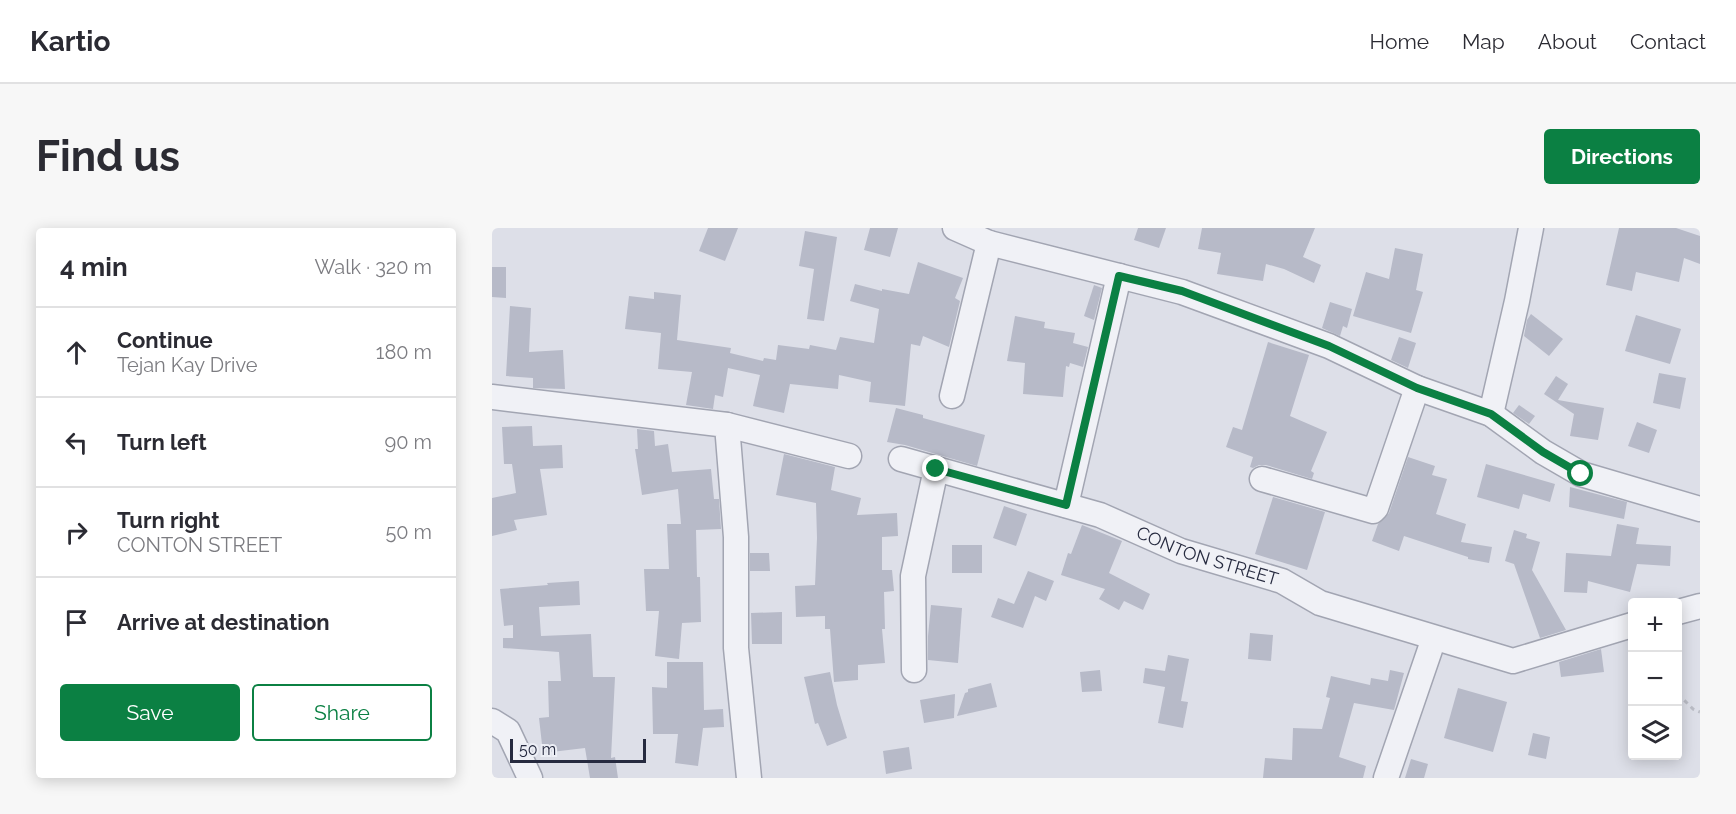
<!DOCTYPE html>
<html lang="en">
<head>
<meta charset="utf-8">
<style>
	:root { --surface:#fff; --page:#f7f7f7; --text:#2b2b33; --muted:#7c7c81; --line:#e1e1e2; --accent:#0b8043 }
	body { margin:0; font-family:Raleway,sans-serif; background:var(--page); color:var(--text) }
	.controls { position:absolute; right:18px; bottom:18px; display:grid; overflow:hidden; border-radius:6px; box-shadow:0 3px 15px #0003 }
	.controls button { width:54px; height:54px; display:grid; place-items:center; padding:0; border:0; border-bottom:2px solid var(--line); background:var(--surface); color:var(--text); font:30px sans-serif }
	.scale { position:absolute; left:18px; bottom:15px; width:136px; box-sizing:border-box; padding-left:6px; border:3px solid #262a3f; border-top:0; font-size:16px; line-height:21px; white-space:nowrap; color:#262a3f; -webkit-text-stroke:4px #eceef5; paint-order:stroke }
	.stop { position:absolute; width:18px; height:18px; margin:-14px; border:4px solid #0b8043; border-radius:50%; background:#fff }
	.stop.end { background:#0b8043; border-color:#fff; box-shadow:0 2px 6px #0008 }
	.list { margin:0; padding:0; list-style:none }
	h2 { display:flex; justify-content:space-between; align-items:center; height:78px; margin:0; padding:0 24px; font-size:26px }
	h2 small { font-size:20px; font-weight:400; color:var(--muted) }
	.list li { display:grid; grid-template-columns:39px 1fr auto; gap:18px; align-items:center; box-sizing:border-box; height:90px; padding:0 24px; border-top:2px solid var(--line) }
	.list b { display:block; font-size:22px; white-space:nowrap }
	.list p { margin:0; font-size:20px; white-space:nowrap; color:var(--muted) }
	.list em { font-size:20px; font-style:normal; color:var(--muted) }
	.actions { display:flex; gap:12px; padding:18px 24px }
	.actions a { flex:1; padding:14px 0; border:2px solid var(--accent); border-radius:6px; text-align:center; font-size:21px; color:var(--accent) }
	.actions .main { background:var(--accent); color:#fff }
	.icon { flex:none; width:33px; height:33px; fill:none; stroke:currentColor; stroke-width:2; stroke-linecap:round; stroke-linejoin:round }
	.map { position:relative; flex:none; width:1208px; height:550px; overflow:hidden; border-radius:6px }
	header { display:flex; align-items:center; gap:36px; box-sizing:border-box; height:84px; padding:0 30px; background:var(--surface); border-bottom:2px solid var(--line) }
	header strong { font-size:28px }
	nav { display:flex; gap:33px; margin-inline-start:auto; font-size:21px }
	.intro { display:flex; align-items:center; justify-content:space-between; box-sizing:border-box; height:144px; padding:0 36px }
	h1 { margin:0; font-size:42px }
	.button { padding:15px 27px; border-radius:6px; background:var(--accent); color:#fff; font-size:21px; font-weight:700 }
	main { display:flex; gap:36px; padding:0 36px }
	aside { flex:1; background:var(--surface); border-radius:6px; box-shadow:0 3px 15px #0003 }
	.map>svg:first-child { display:block }
</style>
</head>
<body>
<header>
<strong>Kartio</strong>
<nav><a>Home</a><a>Map</a><a>About</a><a>Contact</a></nav>
</header>
<div class="intro"><h1>Find us</h1><a class="button">Directions</a></div>
<main>
<aside>
<h2>4 min<small>Walk · 320 m</small></h2>
<ul class="list">
<li><svg class="icon" aria-label="ahead" viewBox="0 0 24 24"><path d="M12 20V5M6 11l6-6 6 6"/></svg><div><b>Continue</b><p>Tejan Kay Drive</p></div><em>180 m</em></li>
<li><svg class="icon" aria-label="left" viewBox="0 0 24 24"><path d="M17 20v-9H6M10 6l-5 5 5 5"/></svg><div><b>Turn left</b></div><em>90 m</em></li>
<li><svg class="icon" aria-label="right" viewBox="0 0 24 24"><path d="M7 20v-9h11M14 6l5 5-5 5"/></svg><div><b>Turn right</b><p>CONTON STREET</p></div><em>50 m</em></li>
<li><svg class="icon" aria-label="arrive" viewBox="0 0 24 24"><path d="M6 21V4h12l-3 4 3 4H6"/></svg><div><b>Arrive at destination</b></div></li>
</ul>
<div class="actions"><a class="main">Save</a><a>Share</a></div>
</aside>
<div class="map">
<svg width="1208" height="550" viewBox="0 0 1208 550">
	<rect width="100%" height="100%" fill="#dddfe8"/>
	<g fill="#b7bac8">
		<path d="M216 0H246L233 33 207 23Z"/>
		<path d="M378 0H406L398 29 372 22Z"/>
		<path d="M646 0H674L667 20 642 12Z"/>
		<path d="M710 0H823L811 29 829 37 822 55 792 41 774 36 771 53 725 46 729 25 706 21Z"/>
		<path d="M1127 0H1184L1208 8V36L1192 30 1187 54 1144 44 1140 63 1114 57Z"/>
		<path d="M313 3 345 9 332 93 315 91 322 41 307 38Z"/>
		<path d="M903 20 931 26 924 62 931 64 919 105 861 88 874 44 897 51Z"/>
		<path d="M426 34 471 50 463 70 468 73 457 119 431 108 428 118 419 116 413 178 377 174 379 154 347 147 346 161 298 156 292 185 261 178 268 147 236 140 231 169 223 167 221 181 194 177 200 144 166 141 169 105 133 101 137 68 162 71V64L189 67 185 112 239 120 238 125 271 133 272 130 284 132 286 117 317 121 318 117 344 122 348 109 382 115 387 81 358 73 363 56 390 63V61L417 66Z"/>
		<path d="M0 39H14V70L0 69Z"/>
		<path d="M602 57 610 60 602 92 592 88Z"/>
		<path d="M838 74 860 81 855 100 851 98 848 108 830 100Z"/>
		<path d="M18 78 39 80 37 124 71 122 73 161 41 160V150L14 148Z"/>
		<path d="M1039 86 1071 111 1057 128 1032 108 1035 92Z"/>
		<path d="M1144 87 1189 101 1178 136 1133 123Z"/>
		<path d="M523 88 553 94 552 100 583 105 581 115 596 119 591 139 578 135 577 139 574 138 571 169 531 166 533 135 515 133Z"/>
		<path d="M907 109 924 115 916 140 899 132Z"/>
		<path d="M776 114 817 127 798 188 835 204 819 243 822 245 820 251 774 237H767L761 240 758 239 761 229 734 219 741 199 750 202Z"/>
		<path d="M1167 145 1194 150 1188 181 1161 175Z"/>
		<path d="M1064 148 1076 156 1066 172 1112 180 1106 212 1078 208 1082 186 1052 166Z"/>
		<path d="M1027 177 1043 188 1037 196 1021 185Z"/>
		<path d="M404 180 431 187V190L493 207 485 238 413 217 395 214Z"/>
		<path d="M1145 194 1165 202 1157 225 1136 218Z"/>
		<path d="M40 198 41 218 70 217 71 240 48 241 55 287 22 292 25 302 0 308V270L24 265 20 236H12L10 199Z"/>
		<path d="M145 201 162 203 163 218 176 216 180 244 219 241 222 271H227L229 301 204 302 205 349H208L209 394 190 395 187 431 163 428 167 383H154L152 341H177L175 296H189L186 261 150 267 143 221H146Z"/>
		<path d="M292 226 343 239 339 262 369 270 365 287 405 285 406 308 390 309V342H400L402 363 392 364 393 401H390L393 435 366 437V452L342 454 338 401H333V388L304 389 303 358 323 357 325 310 324 275 284 267Z"/>
		<path d="M916 229 943 238 940 247 955 251 944 286 974 296 969 314 1000 319 997 335 976 331V329L912 308 907 323 880 313 886 296 897 285Z"/>
		<path d="M994 236 1063 256 1058 274 1031 266 1027 281 985 269Z"/>
		<path d="M1078 259 1135 274 1132 291 1077 279Z"/>
		<path d="M781 269 833 284 815 342 763 326Z"/>
		<path d="M512 278 535 286 524 318 501 310Z"/>
		<path d="M1125 296 1147 300 1144 316 1179 318 1178 338 1145 336 1138 364 1096 353 1095 365 1072 364 1074 325 1119 328Z"/>
		<path d="M590 297 630 313 617 345 658 366 651 382 632 373 627 382 607 371 613 361 569 347 576 325 579 326Z"/>
		<path d="M1022 302 1035 306 1034 310 1048 314 1040 342 1074 402 1048 410 1022 336 1013 333Z"/>
		<rect x="460" y="317" width="30" height="28"/>
		<path d="M258 325H277L278 343H258Z"/>
		<path d="M536 343 562 353 554 373 543 368 531 400 499 389 506 370 522 376Z"/>
		<path d="M87 353 88 377 47 379 49 408 99 406 101 449H123L119 530 123 529 126 550H98L93 520 51 525 47 490 57 489 56 453H69L67 424 11 420V410H21V397L12 398 8 361 56 357 55 355Z"/>
		<path d="M439 377 470 380 466 435 436 432V408Z"/>
		<path d="M290 384V416H260L259 385Z"/>
		<path d="M758 405 781 407 779 433 756 431Z"/>
		<path d="M1109 421 1112 444 1069 449 1067 434Z"/>
		<path d="M676 427 697 431 689 473 696 474 691 500 666 495 673 459 651 455 653 440 673 443Z"/>
		<path d="M175 434H211L212 482 231 481 232 499 211 500 206 538 183 535 186 506H161L160 459 175 460Z"/>
		<path d="M608 442 610 463 590 464 588 444Z"/>
		<path d="M898 442 912 445 902 482 862 475 847 529 874 538 871 550H771L773 530 800 532 801 500 830 501 838 470 834 469 839 448 878 457 879 450 896 453Z"/>
		<path d="M338 444 345 477 355 510 335 518 326 495 323 496 312 449Z"/>
		<path d="M499 455 505 479 465 488 473 465 476 464V461Z"/>
		<path d="M966 460 1015 474 1001 524 952 510Z"/>
		<path d="M463 466 462 490 432 495 428 472Z"/>
		<path d="M1041 505 1058 509 1054 531 1036 527Z"/>
		<path d="M417 519 420 541 394 546 391 523Z"/>
		<path d="M919 531 936 536 932 550H913Z"/>
	</g>
	<g fill="none" stroke-linecap="round" stroke-linejoin="round">
		<defs>
			<g id="minor">
				<path d="M463 0 497 15 690 64 837 118 925 160 999 186 1051 224 1089 246 1208 281"/>
				<path d="M460 168 497 15"/>
				<path d="M0 169 235 197 244 309V420L257 550"/>
				<path d="M999 186 1025 73 1039 0"/>
				<path d="M235 197 357 228"/>
				<path id="s1" d="M409 231 608 287 689 323 790 353 828 375 1021 433 1140 397"/>
				<path d="M770 251 881 283 884 280 925 160"/>
				<path d="M574 277 627 48"/>
				<path d="M1186 384 1208 378"/>
				<path d="M422 442 421 348 444 241"/>
				<path d="M0 493 16 503 38 550"/>
				<path d="M894 550 942 410"/>
			</g>
		</defs>
		<use href="#minor" stroke="#a2a5b2" stroke-width="27"/>
		<path stroke="#bbbdc6" stroke-width="3" stroke-dasharray="4.5 4.5" stroke-linecap="butt" d="M1186 466 1201 481 1208 484"/>
		<use href="#minor" stroke="#f0f1f6" stroke-width="24"/>
	</g>
	<g fill="none" stroke-linecap="round" stroke-linejoin="round">
		<path stroke="#0b8043" stroke-width="8" d="M444 241 574 277 627 48 690 63 837 118 925 160 999 186 1051 224 1089 246"/>
	</g>
	<g text-anchor="middle" stroke-width="4.5" stroke-linejoin="round" paint-order="stroke">
		<g font-size="18" fill="#262a3f" stroke="#eceef5">
			<text dy="6" stroke="none"><textPath href="#s1" startOffset="322">CONTON STREET</textPath></text>
		</g>
	</g>
</svg>
<div class="controls">
<button>+</button>
<button>−</button>
<button><svg class="icon" aria-label="layers" viewBox="0 0 24 24"><path d="M12 4l9 5-9 5-9-5zM3 14l9 5 9-5"/></svg></button>
</div>
<div class="scale">50 m</div>
<div class="stop" style="left:1089px;top:246px"></div>
<div class="stop end" style="left:444px;top:241px"></div>
</div>
</main>
</body>
</html>
